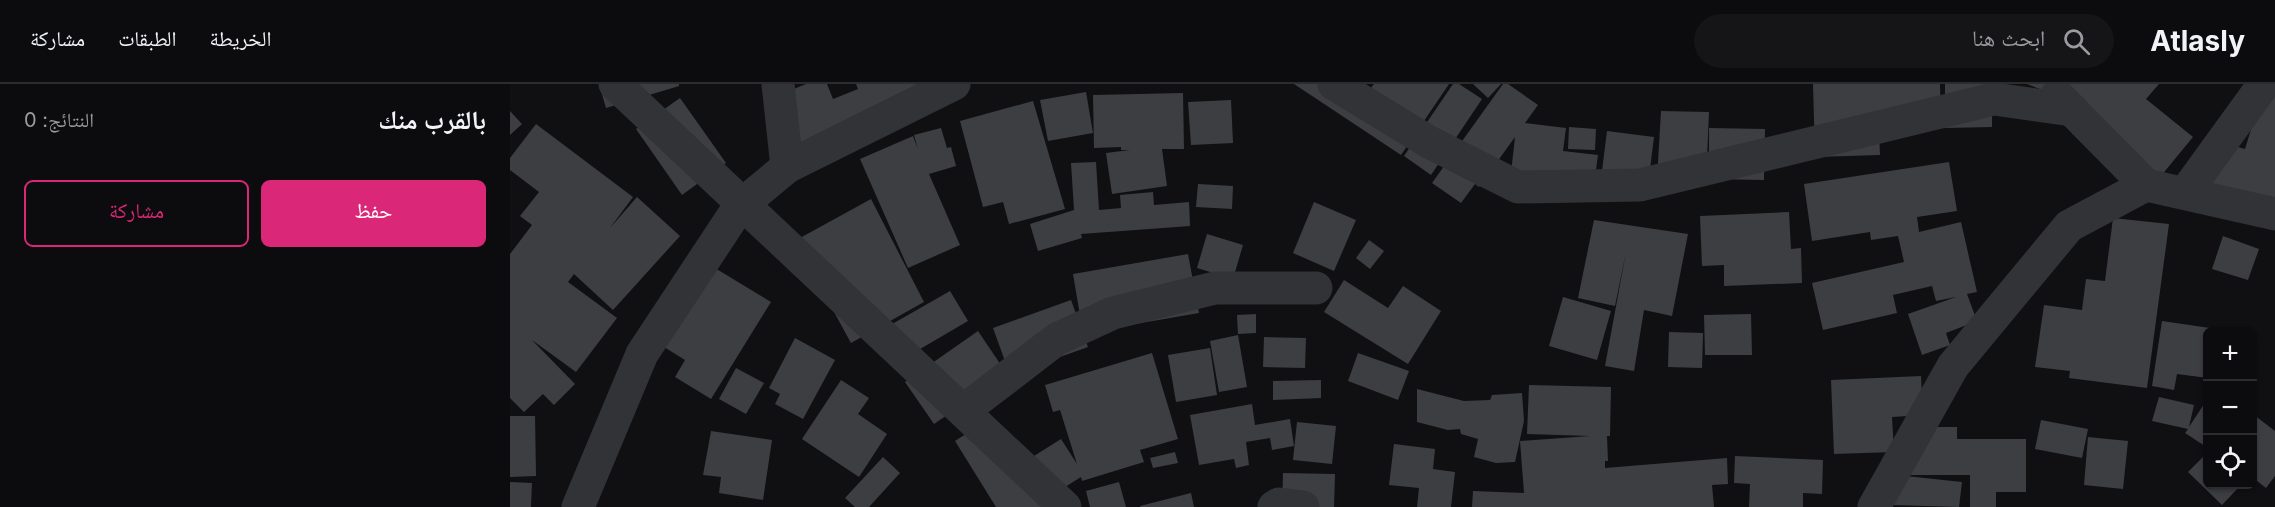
<!DOCTYPE html>
<html lang="ar">
<head>
<meta charset="utf-8">
<style>
	:root { --surface:#0c0c0e; --page:#151517; --text:#f1f3f6; --muted:#9a9b9e; --line:#2c2c2e; --accent:#db2777 }
	body { margin:0; font-family:Inter,"Noto Naskh Arabic",sans-serif; background:var(--page); color:var(--text); direction:rtl }
	.controls { position:absolute; right:18px; bottom:18px; display:grid; overflow:hidden; border-radius:9px; box-shadow:0 2px 4px #0004 }
	.controls button { width:54px; height:54px; display:grid; place-items:center; padding:0; border:0; border-bottom:2px solid var(--line); background:var(--surface); color:var(--text); font:30px sans-serif }
	.list { margin:0; padding:0; list-style:none }
	h2 { display:flex; justify-content:space-between; align-items:center; height:78px; margin:0; padding:0 24px; font-size:26px }
	h2 small { font-size:20px; font-weight:400; color:var(--muted) }
	.actions { display:flex; gap:12px; padding:18px 24px }
	.actions a { flex:1; padding:14px 0; border:2px solid var(--accent); border-radius:9px; text-align:center; font-size:21px; color:var(--accent) }
	.actions .main { background:var(--accent); color:#fff }
	.icon { flex:none; width:33px; height:33px; fill:none; stroke:currentColor; stroke-width:2; stroke-linecap:round; stroke-linejoin:round }
	.map { position:relative; flex:none; width:1765px; height:423px; overflow:hidden; direction:ltr }
	header { display:flex; align-items:center; gap:36px; box-sizing:border-box; height:84px; padding:0 30px; background:var(--surface); border-bottom:2px solid var(--line) }
	header strong { font-size:28px }
	nav { display:flex; gap:33px; margin-inline-start:auto; font-size:21px }
	.search { width:420px; height:54px; background:var(--page); display:flex; align-items:center; gap:15px; box-sizing:border-box; padding:0 21px; border-radius:33px; color:var(--muted); font-size:22px }
	main { display:flex }
	aside { flex:1; background:var(--surface) }
	.map>svg:first-child { display:block }
</style>
</head>
<body>
<header>
<strong>Atlasly</strong>
<div class="search"><svg class="icon" aria-label="search" viewBox="0 0 24 24"><circle cx="10" cy="10" r="6"/><path d="M15 15l6 6"/></svg>ابحث هنا</div>
<nav><a>الخريطة</a><a>الطبقات</a><a>مشاركة</a></nav>
</header>
<main>
<div class="map">
<svg width="1765" height="423" viewBox="0 0 1765 423">
	<rect width="100%" height="100%" fill="#101012"/>
	<g fill="#3c3e42">
		<path d="M89 0H169V2L96 24Z"/>
		<path d="M296 0H317L323 15 348 5 346 0H456L284 77 257 16Z"/>
		<path d="M784 0H827L857 9 864 0H939L891 71Z"/>
		<path d="M943 0H949L972 15 921 91 894 72Z"/>
		<path d="M963 0H991L978 14Z"/>
		<path d="M993 0H998L1028 21 1015 39 1056 44 1053 67 1088 71 1082 116 999 107 1005 53 969 103 965 100 951 119 922 99Z"/>
		<path d="M1303 0H1430L1431 44 1369 46 1370 71 1305 73Z"/>
		<path d="M1435 0H1482V43L1435 44Z"/>
		<path d="M1517 0H1649L1636 15 1683 53 1641 104 1548 12Z"/>
		<path d="M1755 0H1765V134L1698 115 1714 59 1735 65Z"/>
		<path d="M576 8 583 49 538 57 530 16Z"/>
		<path d="M673 9 674 65H652L657 102 602 110 596 69 620 66H611V63L584 64 583 11Z"/>
		<path d="M170 14 216 79 172 111 126 45Z"/>
		<path d="M721 16 723 59 681 61 678 18Z"/>
		<path d="M523 17 555 125 499 140 493 118 473 123 450 37Z"/>
		<path d="M0 27 12 40 0 51Z"/>
		<path d="M1151 27 1199 28 1196 98 1147 95Z"/>
		<path d="M26 40 123 113 100 144 127 113 170 152 103 226 64 190 58 198 107 234 66 288 22 256 65 300 44 321 33 310 14 328 0 314V170L22 141 10 132 29 108 0 86V74Z"/>
		<path d="M1059 43 1086 45 1085 66 1058 65Z"/>
		<path d="M431 44 437 64 441 63 446 82 419 90 450 161 398 184 350 75 403 52 408 65 404 51Z"/>
		<path d="M1199 44 1255 45 1254 96 1199 95Z"/>
		<path d="M1097 47 1144 53 1138 101 1091 95Z"/>
		<path d="M586 78 589 126 611 124 610 111 643 108 644 121 679 118 680 142 571 150 572 154 528 167 520 140 564 126 561 79Z"/>
		<path d="M1439 78 1447 127 1407 133 1409 148 1451 138 1467 208 1457 210 1467 237 1436 249 1440 261 1412 271 1398 230 1446 213 1426 217 1422 202 1383 211 1387 229 1313 246 1302 199 1394 178 1388 152 1361 156 1360 148 1302 157 1294 100Z"/>
		<path d="M688 100 723 102 722 125 686 123Z"/>
		<path d="M361 115 414 218 341 259 312 206 279 160Z"/>
		<path d="M804 118 846 136 824 187 783 169Z"/>
		<path d="M1279 128 1281 165 1291 164 1292 199 1214 202V181L1192 182 1190 132Z"/>
		<path d="M1603 134 1659 140 1637 304 1559 294 1560 287 1525 283 1534 221 1572 226 1576 195 1595 197Z"/>
		<path d="M1084 136 1178 150 1162 232 1134 226 1124 287 1095 282 1116 168 1105 222 1068 214Z"/>
		<path d="M697 150 733 161 723 195 687 184Z"/>
		<path d="M1713 152 1749 165 1738 196 1702 185Z"/>
		<path d="M859 156 874 167 860 185 846 174Z"/>
		<path d="M678 170 689 229 573 249 563 190Z"/>
		<path d="M195 178 261 218 201 315 165 293 175 276 146 258Z"/>
		<path d="M834 196 878 224 893 202 931 227 898 280 814 228Z"/>
		<path d="M440 207 458 237 381 282 363 251Z"/>
		<path d="M1053 213 1101 227 1087 276 1039 262Z"/>
		<path d="M561 216 578 263 500 291 483 244Z"/>
		<path d="M746 230V249L728 250 727 231Z"/>
		<path d="M1241 230 1242 271H1195L1194 231Z"/>
		<path d="M1652 237 1714 246 1698 248V294L1667 290 1664 306 1642 302Z"/>
		<path d="M468 247 497 290 424 340 395 298Z"/>
		<path d="M1159 248 1193 249 1192 284 1158 283Z"/>
		<path d="M728 251 737 303 709 308 700 257Z"/>
		<path d="M754 253 796 254 795 284 753 283Z"/>
		<path d="M285 254 325 276 293 335 265 320 270 310 259 304Z"/>
		<path d="M700 264 707 311 666 318 658 271Z"/>
		<path d="M642 269 668 355 630 366 634 378 572 397 571 393 547 408 557 423H486L445 357 476 337 505 384 551 355 567 380 550 326 543 328 535 301Z"/>
		<path d="M848 269 899 287 888 316 838 297Z"/>
		<path d="M226 284 254 299 236 330 209 315Z"/>
		<path d="M1411 292 1413 331 1382 333 1384 368 1324 370 1321 296Z"/>
		<path d="M331 296 359 314 348 330 377 350 349 393 292 355Z"/>
		<path d="M811 296V314L763 316V297Z"/>
		<path d="M1019 301 1101 303 1100 352H1097L1098 377H1095V384L1217 374 1218 400 1202 401 1204 423H962L963 407 1014 409 1010 357 1080 352 1017 350Z"/>
		<path d="M907 305 954 317 980 316 982 311 1012 309 1014 337 1005 378 986 379 964 373 968 355 951 350 950 345 938 346 907 338Z"/>
		<path d="M1649 313 1684 321 1679 343 1698 314V364L1675 349 1678 345 1642 337Z"/>
		<path d="M742 320 745 341 780 335 784 362 762 366 760 354 736 358 739 381 726 384 724 375 689 381 680 331Z"/>
		<path d="M1744 331 1765 347V392L1756 404 1742 393Z"/>
		<path d="M0 332H25L26 392 0 393Z"/>
		<path d="M1531 336 1578 345 1572 374 1525 365Z"/>
		<path d="M787 338 826 342 822 380 783 376Z"/>
		<path d="M1396 343H1447V355H1516V408H1486V423H1460V391H1396Z"/>
		<path d="M201 347 262 356 253 416 209 409 211 393 193 391Z"/>
		<path d="M1578 353 1618 357 1613 405 1574 401Z"/>
		<path d="M884 360 925 365 923 385 945 388 941 423H907L909 404 879 401Z"/>
		<path d="M665 368 668 379 643 384 640 374Z"/>
		<path d="M1696 370 1698 400 1730 402 1712 421 1678 388Z"/>
		<path d="M1225 372 1313 376 1312 410 1293 409V423H1239L1240 400 1224 399Z"/>
		<path d="M373 373 390 389 359 423H345L335 414Z"/>
		<path d="M773 389 825 390 824 423H772Z"/>
		<path d="M1386 391 1452 398 1449 423 1382 421Z"/>
		<path d="M0 398 22 399 21 423H0Z"/>
		<path d="M609 398 616 423H580L576 407Z"/>
		<path d="M681 409 684 423H630V422Z"/>
	</g>
	<g fill="none" stroke-linecap="round" stroke-linejoin="round">
		<g stroke="#313337" stroke-width="33">
			<path d="M105 0 555 423"/>
			<path d="M268 0 277 83"/>
			<path d="M824 0 919 58 1008 103 1130 101 1484 15 1562 26"/>
			<path d="M1547 11 1636 101 1765 130"/>
			<path d="M1675 109 1754 0"/>
			<path d="M453 327 547 255 603 229 705 204H806"/>
			<path d="M68 423 132 270 229 123 277 83 444 0"/>
			<path d="M764 423 769 420 793 423"/>
			<path d="M1364 423 1443 282 1559 142 1636 101"/>
		</g>
	</g>
</svg>
<div class="controls">
<button>+</button>
<button>−</button>
<button><svg class="icon" aria-label="locate" viewBox="0 0 24 24"><circle cx="12" cy="12" r="6"/><path d="M12 2v4M12 18v4M2 12h4M18 12h4"/></svg></button>
</div>
</div>
<aside>
<h2>بالقرب منك<small>النتائج: 0</small></h2>
<ul class="list">
</ul>
<div class="actions"><a class="main">حفظ</a><a>مشاركة</a></div>
</aside>
</main>
</body>
</html>
